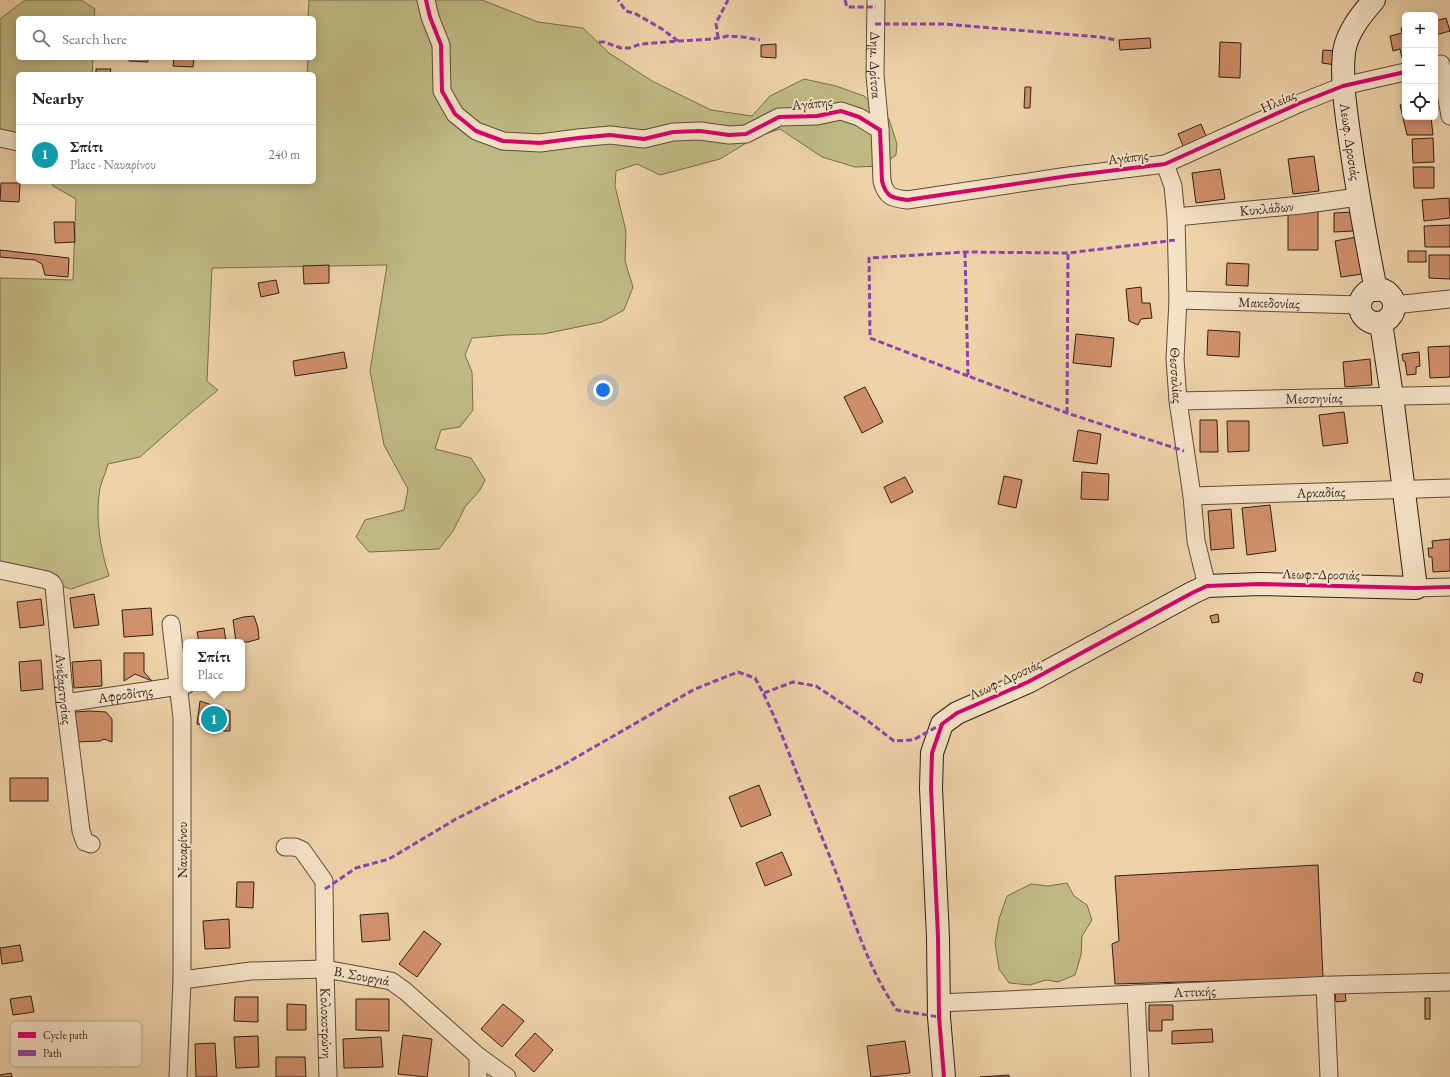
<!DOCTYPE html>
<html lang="en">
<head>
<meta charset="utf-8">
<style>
	:root { --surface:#fff; --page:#f2f2f2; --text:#202124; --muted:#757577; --line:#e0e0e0; --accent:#0b8043 }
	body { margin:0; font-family:"EB Garamond",serif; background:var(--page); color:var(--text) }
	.controls { position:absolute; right:12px; top:12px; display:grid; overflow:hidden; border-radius:6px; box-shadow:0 2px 10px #0003 }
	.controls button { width:36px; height:36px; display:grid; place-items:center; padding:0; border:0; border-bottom:1px solid var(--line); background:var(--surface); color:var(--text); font:20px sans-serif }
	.you { position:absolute; left:603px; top:390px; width:14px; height:14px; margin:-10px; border:3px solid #fff; border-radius:50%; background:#1a73e8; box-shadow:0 0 0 6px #1a73e833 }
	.badge { display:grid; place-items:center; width:26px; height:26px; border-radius:50%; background:var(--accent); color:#fff; font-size:13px; font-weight:700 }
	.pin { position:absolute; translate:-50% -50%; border:2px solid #fff; box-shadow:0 1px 4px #0006 }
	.popup { position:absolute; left:183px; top:639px; width:62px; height:52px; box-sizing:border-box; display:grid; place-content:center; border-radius:6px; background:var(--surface); filter:drop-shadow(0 1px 3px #0005); font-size:13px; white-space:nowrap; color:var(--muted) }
	.popup b { font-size:15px; color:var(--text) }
	.popup::after { content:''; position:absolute; left:50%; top:100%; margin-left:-8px; border:8px solid transparent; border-top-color:var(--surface) }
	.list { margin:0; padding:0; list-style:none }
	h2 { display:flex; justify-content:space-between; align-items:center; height:52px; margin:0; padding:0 16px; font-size:17px }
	h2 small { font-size:13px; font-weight:400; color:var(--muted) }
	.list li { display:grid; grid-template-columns:26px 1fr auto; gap:12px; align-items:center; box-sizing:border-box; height:60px; padding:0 16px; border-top:1px solid var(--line) }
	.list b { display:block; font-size:15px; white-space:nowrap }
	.list p { margin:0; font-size:13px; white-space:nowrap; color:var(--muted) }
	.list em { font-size:13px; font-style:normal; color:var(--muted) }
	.icon { flex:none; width:22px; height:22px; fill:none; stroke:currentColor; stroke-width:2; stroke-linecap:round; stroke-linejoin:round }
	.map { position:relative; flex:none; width:1450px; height:1077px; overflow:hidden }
	.search { position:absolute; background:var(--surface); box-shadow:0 2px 10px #0003; left:16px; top:16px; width:300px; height:44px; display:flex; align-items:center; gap:10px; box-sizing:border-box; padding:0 14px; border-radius:6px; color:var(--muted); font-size:15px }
	.panel { position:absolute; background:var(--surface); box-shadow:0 2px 10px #0003; left:16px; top:72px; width:300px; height:112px; border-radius:6px }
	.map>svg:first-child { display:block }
</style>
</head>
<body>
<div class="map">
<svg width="1450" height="1077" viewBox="0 0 1450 1077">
	<rect width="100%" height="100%" fill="#eed2a8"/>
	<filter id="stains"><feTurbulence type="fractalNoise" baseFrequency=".005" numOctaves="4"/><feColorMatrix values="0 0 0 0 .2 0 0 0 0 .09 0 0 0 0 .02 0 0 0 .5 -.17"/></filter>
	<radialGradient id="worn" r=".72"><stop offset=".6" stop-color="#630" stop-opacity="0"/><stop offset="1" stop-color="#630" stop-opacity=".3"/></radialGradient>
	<g fill="#bfba83" stroke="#766c4d">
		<path d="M25 0H81L95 9 94 18H18V58H93L92 74H18V135L0 134V19Z"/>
		<path d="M309 0H482L538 22 583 28 609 53 652 81 711 110 752 116 770 96 804 79 836 86 864 96 889 119 897 144 896 155 882 166 855 167 822 157 780 129 756 137 720 159 660 175 637 164 616 171 615 186 626 231 625 261 633 287 624 310 602 322 544 334 507 335 472 338 465 355 472 372 473 410 460 427 441 430 435 449 471 458 485 480 480 490 465 507 453 531 439 549 369 552 356 537 365 520 404 510 408 489 384 445 370 371 387 265 212 268 207 381 218 390 184 418 140 457 108 464C106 472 102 480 100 488 95 518 100 547 109 576L71 589 0 567V278L73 280 76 199 53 186 52 182H314V74H307L308 58H314V18H308Z"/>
		<path d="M1067 883 1074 896 1087 905 1092 920 1082 936 1081 955 1075 975 1058 982 1046 980 1030 985 1009 983 999 969 995 943 999 919 1007 896 1031 884 1048 886Z"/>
	</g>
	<g fill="#d0906b" stroke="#2d1e17">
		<path d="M1446 18 1450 31 1435 35V21Z"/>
		<path d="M1405 27V57L1402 58 1400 49 1393 51 1390 36 1402 33 1401 28Z"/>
		<path d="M1150 38 1151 48 1120 50 1119 40Z"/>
		<path d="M1220 42 1241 43 1240 78 1219 77Z"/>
		<path d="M776 44V58L761 57V45Z"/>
		<path d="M1323 50 1337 51 1336 65 1322 63Z"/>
		<path d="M129 58H148V62L129 61Z"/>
		<path d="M174 58H194L193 67 173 66Z"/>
		<path d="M96 69H111L110 74H96Z"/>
		<path d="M1025 87H1031L1030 108H1024Z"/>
		<path d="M1400 105H1405V117H1431L1433 135H1407Z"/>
		<path d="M1201 124 1207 138 1184 148 1178 134Z"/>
		<path d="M1433 138 1434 162 1413 163 1412 139Z"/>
		<path d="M1314 156 1319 191 1293 194 1288 159Z"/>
		<path d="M1413 167H1434V188H1414Z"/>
		<path d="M1220 169 1225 199 1196 203 1192 173Z"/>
		<path d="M1 183H20L19 202 0 201Z"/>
		<path d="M1449 198 1450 218 1424 221 1422 200Z"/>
		<rect x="1288" y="211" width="30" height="39"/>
		<path d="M1353 212V231L1334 232V213Z"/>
		<path d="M54 222H74L75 242 55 243Z"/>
		<path d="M1450 225V247H1425L1424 226Z"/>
		<path d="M1357 237 1363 274 1341 277 1335 241Z"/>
		<path d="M0 250 69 258 68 277 45 275 42 264 35 260 0 257Z"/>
		<rect x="1408" y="251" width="18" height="11"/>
		<path d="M1429 255H1450V279L1429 278Z"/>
		<path d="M1227 263 1249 264 1248 286 1226 285Z"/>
		<path d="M329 265V283L304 284 303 266Z"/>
		<path d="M276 280 279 293 261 297 258 283Z"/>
		<path d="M1141 287 1142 303H1150L1152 318 1141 319 1138 325 1129 321 1126 289Z"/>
		<path d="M1208 330 1240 332 1239 357 1207 355Z"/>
		<path d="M1076 334 1114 338 1111 367 1073 363Z"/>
		<path d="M1450 346V377L1430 378 1428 347Z"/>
		<path d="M344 352 347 368 295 376 293 361Z"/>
		<path d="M1419 352 1420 366 1416 367V374L1407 375 1405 361H1403L1402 354Z"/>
		<path d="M1370 359 1372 385 1345 387 1343 362Z"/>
		<path d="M865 387 883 422 862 433 844 397Z"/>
		<path d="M1344 412 1348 443 1323 446 1319 415Z"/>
		<path d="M1200 420H1217L1218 452H1200Z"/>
		<path d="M1227 421H1249V451L1228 452Z"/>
		<path d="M1078 430 1101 434 1097 464 1073 461Z"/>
		<path d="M1082 472 1109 474 1108 500 1081 499Z"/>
		<path d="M1004 476 1022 480 1016 508 998 504Z"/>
		<path d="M905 477 913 492 891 503 884 487Z"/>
		<path d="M1270 505 1276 551 1247 555 1242 508Z"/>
		<path d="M1231 509 1234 548 1211 550 1208 511Z"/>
		<path d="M1450 539V571L1433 572 1432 557H1429L1428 548H1433L1432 541Z"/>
		<path d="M94 594 99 625 74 628 70 598Z"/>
		<path d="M41 599 44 625 20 628 17 602Z"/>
		<path d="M151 608 153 635 124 637 122 610Z"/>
		<path d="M1218 614 1219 622 1212 623 1210 616Z"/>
		<path d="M254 616 258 628 259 639 248 642H236L233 620 243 617Z"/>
		<path d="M224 628 226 642H199L197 632Z"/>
		<path d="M124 653H144V672L152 681 135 674 124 681Z"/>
		<path d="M41 660 43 689 21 691 19 662Z"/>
		<path d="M101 660 102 686 74 688 72 662Z"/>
		<path d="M1416 672 1423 674 1421 683 1413 681Z"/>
		<path d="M200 701 230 711V731H224L209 726 197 724Z"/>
		<path d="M90 711 106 712 112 719V742L104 739 100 741 76 742 75 712Z"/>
		<rect x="10" y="778" width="38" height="23"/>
		<path d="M759 785 771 815 741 827 729 797Z"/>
		<path d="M782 852 792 875 765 886 756 863Z"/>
		<path d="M1318 865 1323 978 1115 984 1112 944 1119 941 1115 876Z"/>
		<path d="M237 882H254L253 908 236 907Z"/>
		<path d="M388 913 390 940 362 942 360 915Z"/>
		<path d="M229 919 230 948 205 949 203 921Z"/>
		<path d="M424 931 441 944 417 977 399 964Z"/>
		<path d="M20 945 23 961 2 964 0 948Z"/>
		<path d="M1345 992 1346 1001 1336 1002 1335 993Z"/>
		<path d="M31 996 34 1012 13 1015 10 999Z"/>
		<path d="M235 997H258V1022L234 1021Z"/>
		<rect x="1425" y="998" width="5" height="21"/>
		<path d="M356 999H389V1031L356 1030Z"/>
		<path d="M287 1004 306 1005V1030H287Z"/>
		<path d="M503 1004 524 1021 502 1047 481 1029Z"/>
		<path d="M1149 1005H1173V1020H1162V1031H1149Z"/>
		<path d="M1212 1029 1213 1042 1172 1044V1031Z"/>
		<path d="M535 1033 553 1050 534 1072 515 1055Z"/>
		<path d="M403 1035 432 1039 427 1077 398 1074Z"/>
		<path d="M258 1036 259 1067 236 1068 234 1037Z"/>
		<path d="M381 1037 383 1067 344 1068 343 1039Z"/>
		<path d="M905 1041 910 1073 871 1077 867 1046Z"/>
		<path d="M215 1043 217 1077H196L195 1044Z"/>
		<path d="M276 1057H305L306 1077H276Z"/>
		<path d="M11 1073 12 1077H0V1075Z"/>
		<path d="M1009 1075V1077H980Z"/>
	</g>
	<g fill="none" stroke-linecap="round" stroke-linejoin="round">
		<defs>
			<g id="street">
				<path d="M426 0 430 17 441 45 442 91 455 114 476 131 503 141 540 143 578 138 610 135 644 139 673 132 700 131 729 135 746 134 779 117 817 116 841 111 859 117 880 130 882 181C886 197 892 198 907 200L1068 176 1165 164 1300 103 1343 86 1405 72"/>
				<path id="s1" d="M876 0 875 75 880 130"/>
				<path d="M1441 64 1450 116"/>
				<path d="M0 138 18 142"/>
				<path id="s2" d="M1165 164 1173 186 1176 217 1178 300 1175 359 1178 401 1192 496 1196 541 1207 586"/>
				<path id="s3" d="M1176 217 1301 205 1358 197"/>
				<path id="s4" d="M1178 300 1361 305"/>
				<path d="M1394 305 1450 299"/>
				<path id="s5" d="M1178 401 1450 395"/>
				<path id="s6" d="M1192 496 1450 488"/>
				<path id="s7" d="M0 570 47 580 52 583 54 586 65 703 81 831 85 842 91 844"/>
				<path d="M1416 588 1450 587"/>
				<path d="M171 624 182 718V980L178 1077"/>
				<path id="s8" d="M65 703 186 685"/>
				<path id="s9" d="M285 847H295L302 850 324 881 325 969 328 1077"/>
				<path id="s10" d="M182 980 251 971 325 969 391 981 405 991 478 1056 507 1077"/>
				<path d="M1325 985 1329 1077"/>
				<path d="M1136 994 1140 1077"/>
				<path id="s11" d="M939 1003 1334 985 1450 982"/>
				<path d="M478 1056V1077"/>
			</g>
			<g id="secondary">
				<path id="s12" d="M1374 0C1361 15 1347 32 1344 52 1341 82 1346 111 1350 140 1357 190 1366 240 1376 290"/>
				<circle cx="1377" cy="306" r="17"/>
				<path d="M944 1077 939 1017 938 937 931 788 932 753 942 724 957 713 1028 682 1192 593 1207 586 1259 584 1416 588 1392 396 1381 323"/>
			</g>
		</defs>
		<use href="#street" stroke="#5d4b3b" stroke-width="19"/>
		<use href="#secondary" stroke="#2d1e17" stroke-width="24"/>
		<use href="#street" stroke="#f4e2c6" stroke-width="17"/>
		<use href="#secondary" stroke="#f4e2c6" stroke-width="22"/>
		<g stroke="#8e44ad" stroke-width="3" stroke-dasharray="6 3" stroke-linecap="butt">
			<path d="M845 0 847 7H876"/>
			<path d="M875 24H943L1100 37 1116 40"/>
			<path d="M718 38 716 23 728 0"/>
			<path d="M678 41 713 39 728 36 743 37 760 40"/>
			<path d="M599 42H604L621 48H629L641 44 678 41 662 29 636 14 626 11 618 0"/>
			<path d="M965 252 968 376 1067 413 1184 451"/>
			<path d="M968 376 870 338 869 258 965 252 1068 253 1176 240"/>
			<path d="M1067 413 1068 253"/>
			<path d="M764 693 793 682 816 686 864 718 894 741 913 740 942 724"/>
			<path d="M325 889 356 868 389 859 456 819 563 765 695 689 738 672 755 678C775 713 788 752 803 789 815 821 828 851 840 883 856 926 870 972 897 1010L939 1017"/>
		</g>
		<defs>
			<g id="cycleway">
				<path d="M426 0 430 17 441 45 442 91 455 114 476 131 503 141 540 143 578 138 610 135 644 139 673 132 700 131 729 135 746 134 779 117 817 116 841 111 859 117 880 130 882 181C886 197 892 198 907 200L1068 176 1165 164 1300 103 1343 86 1405 72"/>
				<path d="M944 1077 939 1017 938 937 931 788 932 753 942 724 957 713 1028 682 1192 593 1207 586 1259 584 1416 588 1450 587"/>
			</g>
		</defs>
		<use href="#cycleway" stroke="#f4e2c6" stroke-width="6"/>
		<use href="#cycleway" stroke="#d6006c" stroke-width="4"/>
	</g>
	<g text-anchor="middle" stroke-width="4" stroke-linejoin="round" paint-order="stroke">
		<g font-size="14" fill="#2d1e17" stroke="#f4e2c6">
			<text dy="5" stroke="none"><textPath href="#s1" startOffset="65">Δημ. Δρίτσα</textPath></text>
			<text transform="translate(1278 101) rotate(-24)" y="5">Ηλείας</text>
			<text transform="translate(812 103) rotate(-6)" y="5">Αγάπης</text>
			<text dy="5" stroke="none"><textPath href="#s12" startOffset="151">Λεωφ. Δροσιάς</textPath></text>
			<text transform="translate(1128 157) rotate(-7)" y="5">Αγάπης</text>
			<text dy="5" stroke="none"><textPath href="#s3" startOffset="91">Κυκλάδων</textPath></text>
			<text dy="5" stroke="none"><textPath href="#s4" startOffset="91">Μακεδονίας</textPath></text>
			<text dy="5" stroke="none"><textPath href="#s2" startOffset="213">Θεσσαλίας</textPath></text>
			<text dy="5" stroke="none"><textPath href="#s5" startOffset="136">Μεσσηνίας</textPath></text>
			<text dy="5" stroke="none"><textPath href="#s6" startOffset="129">Αρκαδίας</textPath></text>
			<text transform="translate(1321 574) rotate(1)" y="5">Λεωφ. Δροσιάς</text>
			<text transform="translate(1005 679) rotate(-25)" y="5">Λεωφ. Δροσιάς</text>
			<text dy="5" stroke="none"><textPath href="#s7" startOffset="161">Ανεξαρτησίας</textPath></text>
			<text dy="5" stroke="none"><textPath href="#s8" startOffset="61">Αφροδίτης</textPath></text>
			<text transform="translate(182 850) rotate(-90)" y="5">Ναυαρίνου</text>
			<text dy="5" stroke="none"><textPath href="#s10" startOffset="181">Β. Σουργιά</textPath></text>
			<text dy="5" stroke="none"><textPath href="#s11" startOffset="256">Αττικής</textPath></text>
			<text dy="5" stroke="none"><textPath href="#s9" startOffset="198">Κολοκοτρώνη</textPath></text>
		</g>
	</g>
	<rect x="10" y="1021" width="132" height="46" rx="6" fill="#f4e2c6" stroke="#b8a792" stroke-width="1"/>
	<rect x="18" y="1032" width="18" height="6" fill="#d6006c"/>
	<rect x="18" y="1050" width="18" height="6" fill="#8e44ad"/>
	<g font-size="11" fill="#2d1e17">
		<text x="43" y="1039">Cycle path</text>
		<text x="43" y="1057">Path</text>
	</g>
	<rect width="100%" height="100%" filter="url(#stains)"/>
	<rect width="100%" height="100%" fill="url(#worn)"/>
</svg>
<div class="controls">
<button>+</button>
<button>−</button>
<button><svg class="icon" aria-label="locate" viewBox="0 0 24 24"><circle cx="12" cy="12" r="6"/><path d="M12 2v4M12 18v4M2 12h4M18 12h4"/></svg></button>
</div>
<div class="you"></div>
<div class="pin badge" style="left:214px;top:719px;background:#0f9aa8">1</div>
<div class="popup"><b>Σπίτι</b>Place</div>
<div class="search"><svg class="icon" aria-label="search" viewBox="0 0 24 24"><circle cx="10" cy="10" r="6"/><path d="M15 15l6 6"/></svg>Search here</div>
<section class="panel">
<h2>Nearby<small></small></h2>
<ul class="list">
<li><span class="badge" style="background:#0f9aa8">1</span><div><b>Σπίτι</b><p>Place · Ναυαρίνου</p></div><em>240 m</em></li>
</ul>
</section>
</div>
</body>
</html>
